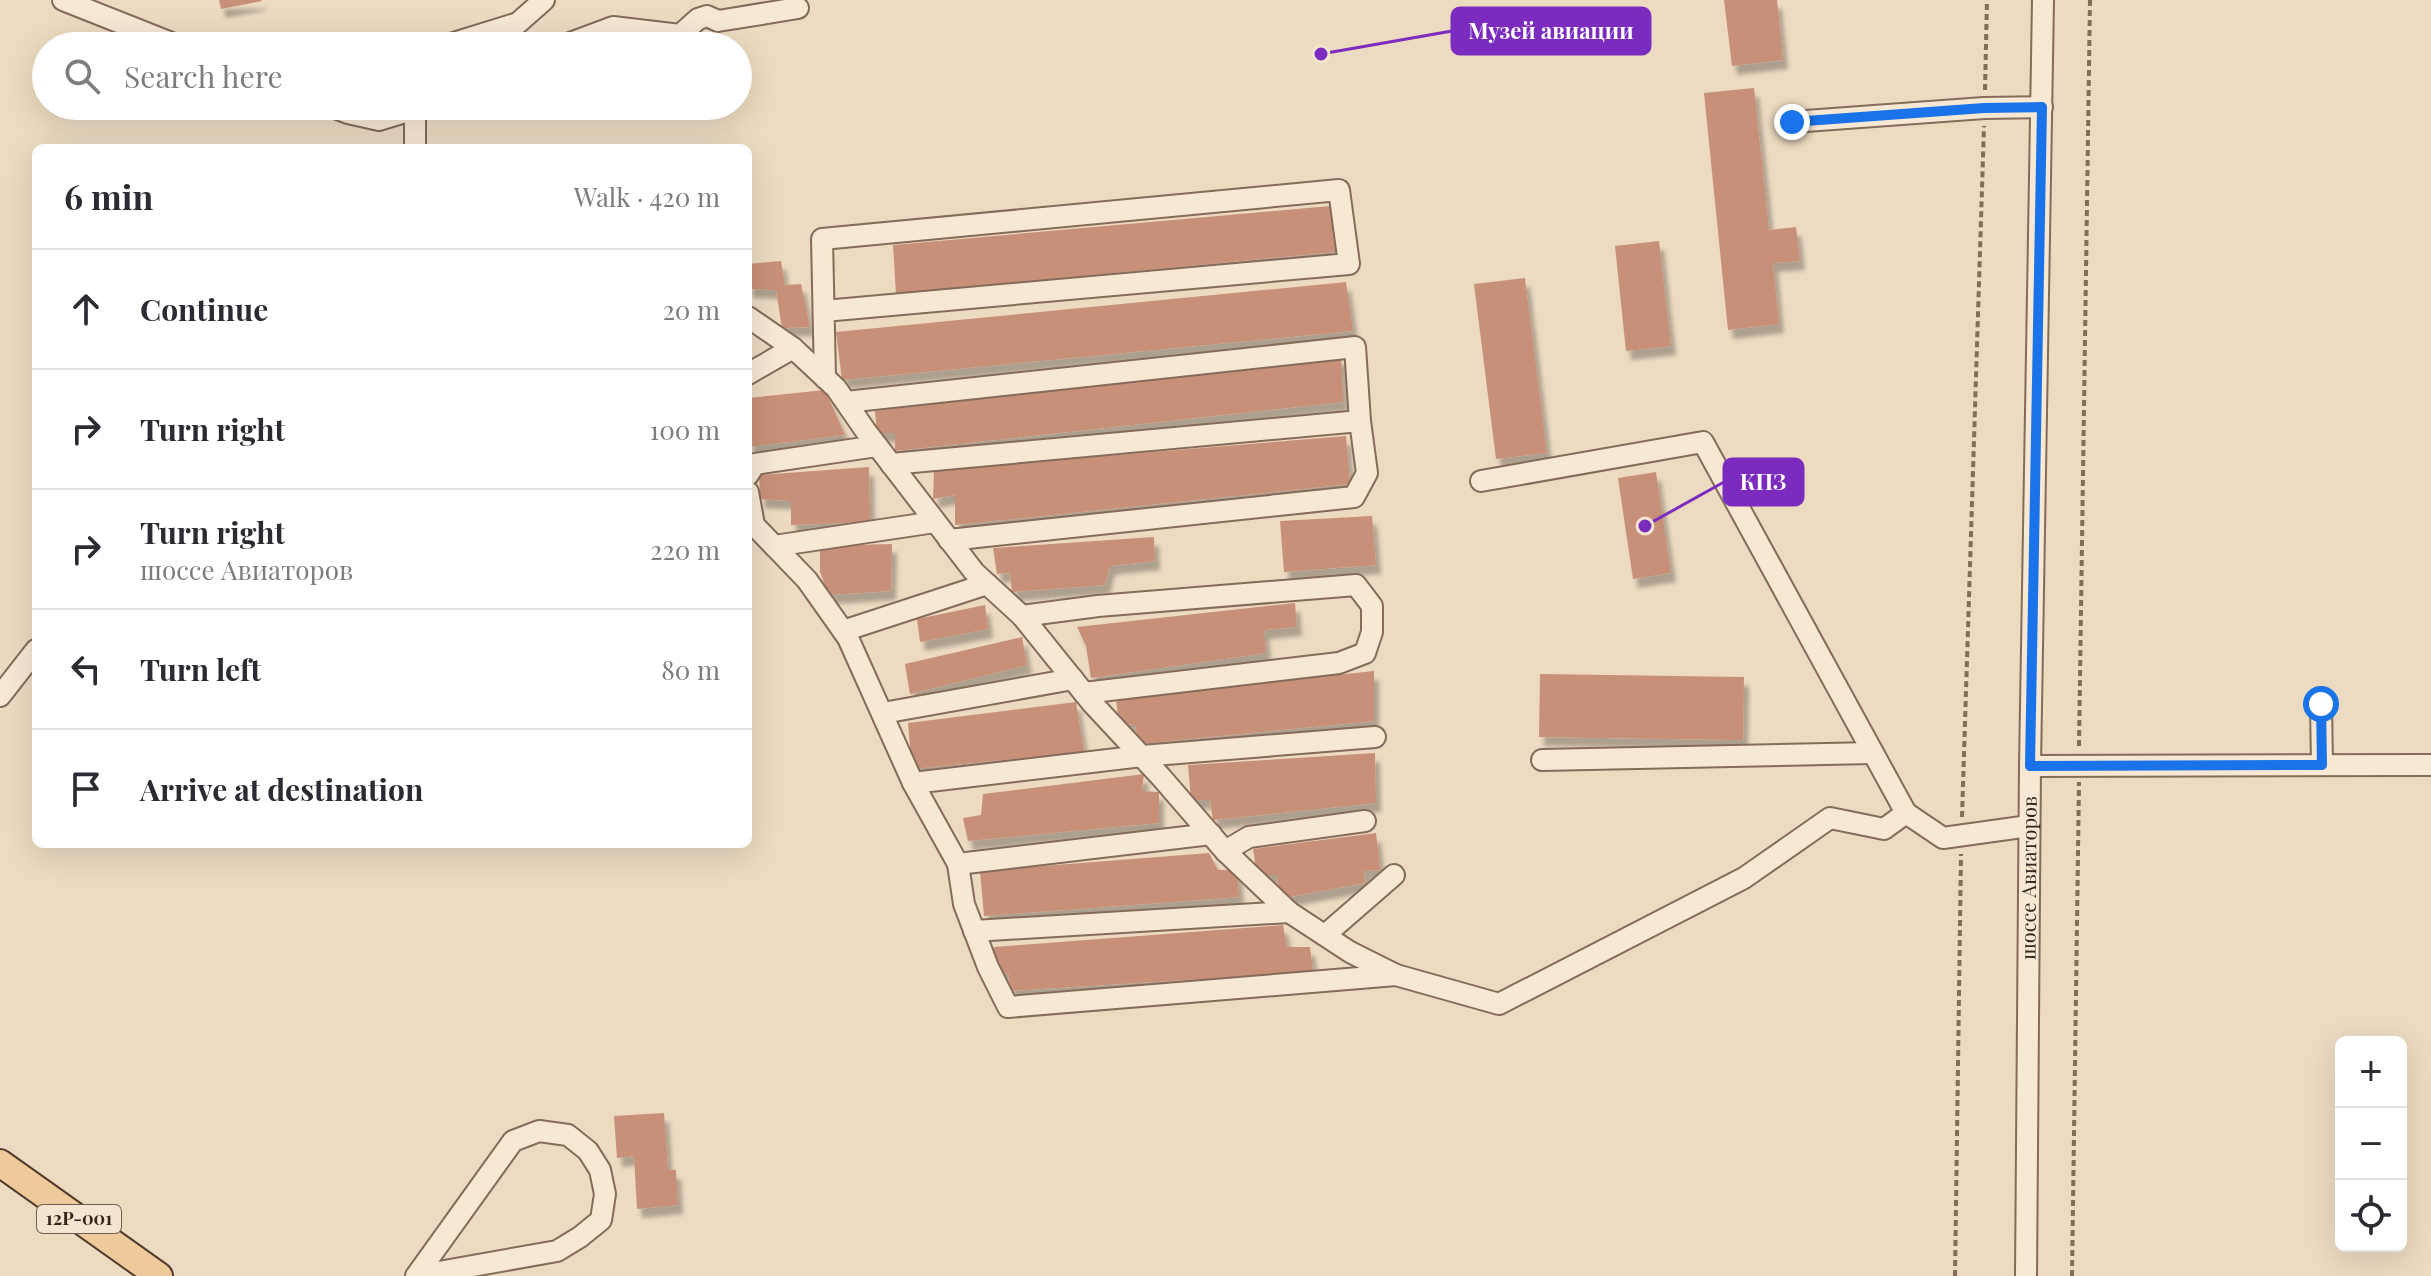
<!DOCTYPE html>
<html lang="en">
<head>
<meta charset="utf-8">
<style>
	:root { --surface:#fff; --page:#f7f7f7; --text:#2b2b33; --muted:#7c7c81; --line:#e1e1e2 }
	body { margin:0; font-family:"Playfair Display",serif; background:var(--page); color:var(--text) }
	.controls { position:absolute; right:24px; bottom:24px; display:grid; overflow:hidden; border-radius:12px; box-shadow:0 8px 32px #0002 }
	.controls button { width:72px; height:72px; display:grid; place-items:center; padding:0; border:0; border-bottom:2px solid var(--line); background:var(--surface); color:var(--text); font:40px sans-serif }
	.stop { position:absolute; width:24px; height:24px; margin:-18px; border:6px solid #1a73e8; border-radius:50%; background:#fff }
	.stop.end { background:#1a73e8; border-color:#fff; box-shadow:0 2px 8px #0008 }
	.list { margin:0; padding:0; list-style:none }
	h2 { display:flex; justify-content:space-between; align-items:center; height:104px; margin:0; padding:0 32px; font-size:34px }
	h2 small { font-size:26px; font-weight:400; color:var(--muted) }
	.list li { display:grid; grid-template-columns:52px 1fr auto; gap:24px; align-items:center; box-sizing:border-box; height:120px; padding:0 32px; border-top:2px solid var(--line) }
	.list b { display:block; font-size:30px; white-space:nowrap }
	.list p { margin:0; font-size:26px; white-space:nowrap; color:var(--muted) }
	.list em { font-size:26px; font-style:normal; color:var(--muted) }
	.icon { flex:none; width:44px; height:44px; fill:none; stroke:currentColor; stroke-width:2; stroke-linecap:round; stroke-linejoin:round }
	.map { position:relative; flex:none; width:2431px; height:1276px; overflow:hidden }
	.search { position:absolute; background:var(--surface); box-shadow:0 8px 32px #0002; left:32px; top:32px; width:720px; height:88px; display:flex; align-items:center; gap:20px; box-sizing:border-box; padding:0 28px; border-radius:44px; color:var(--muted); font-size:30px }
	.panel { position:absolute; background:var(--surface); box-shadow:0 8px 32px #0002; left:32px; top:144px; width:720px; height:704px; border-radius:12px }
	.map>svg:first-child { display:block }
</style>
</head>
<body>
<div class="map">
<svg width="2431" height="1276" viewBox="0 0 2431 1276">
	<defs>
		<filter id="shadow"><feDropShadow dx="5" dy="9" stdDeviation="2" flood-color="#0004"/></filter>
	</defs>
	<rect width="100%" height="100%" fill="#ecdac1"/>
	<g fill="#c89079" filter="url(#shadow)">
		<path d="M219 0H261L262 1 221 9Z"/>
		<path d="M1724 0H1777L1783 60 1732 66Z"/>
		<path d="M1754 88 1769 230 1796 227 1800 261 1773 263 1779 324 1728 330 1704 93Z"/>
		<path d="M1341 205 1345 251 896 294 893 245Z"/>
		<path d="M1659 241 1671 346 1626 351 1615 246Z"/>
		<path d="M781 261 785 285 801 284 810 327 782 328 776 290 748 289V264Z"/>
		<path d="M1525 278 1547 453 1496 459 1474 284Z"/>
		<path d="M1346 282 1353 331 842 380 836 332Z"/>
		<path d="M1341 355 1343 402 895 451V433H877L875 411Z"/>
		<path d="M825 390 845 435 748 447V398Z"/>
		<path d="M1346 436 1350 484 955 525V495L933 499 934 470Z"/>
		<path d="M869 467 870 522 791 525V501L760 499 759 475Z"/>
		<path d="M1656 472 1671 573 1633 579 1618 478Z"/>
		<path d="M1372 516 1376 565 1284 572 1280 521Z"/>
		<path d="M1154 537 1155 561 1110 566 1105 585 1012 592 1010 573 997 574 993 548Z"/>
		<path d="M892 544 891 591 829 595 820 572V546Z"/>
		<path d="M1295 603 1297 627 1264 630 1266 653 1091 678 1086 646 1077 627Z"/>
		<path d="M985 605 988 629 920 642 917 619Z"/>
		<path d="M1022 637 1027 665 910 694 905 664Z"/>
		<path d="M1374 671V721L1139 744 1135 725 1119 723 1116 699Z"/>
		<path d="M1540 674 1744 677 1743 740 1539 737Z"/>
		<path d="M1076 702 1084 752 912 769 908 723Z"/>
		<path d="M1375 753 1376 803 1213 820 1210 800H1191L1188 765Z"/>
		<path d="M1144 774 1142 791 1159 792V823L968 841 963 818 981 815 983 794Z"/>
		<path d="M1376 833 1380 870 1364 871 1365 883 1279 899 1277 875H1257L1253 849Z"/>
		<path d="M1209 853 1218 870H1237L1239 897 984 916 980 871Z"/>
		<path d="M1283 925 1287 947H1310L1313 972 1008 991 1009 974 996 973 994 947Z"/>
		<path d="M664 1113 668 1170H676L678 1205 637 1209 634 1156 617 1158 614 1116Z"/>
	</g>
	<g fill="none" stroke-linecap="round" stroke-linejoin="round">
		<defs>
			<g id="minor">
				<path d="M63 0 179 46"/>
				<path d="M444 46 518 23 544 0"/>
				<path d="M562 46 613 27 680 35 698 19 707 16 718 21 798 8"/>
				<path d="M330 106 348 113 379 120 415 109V148"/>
				<path d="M1792 122 1984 108 2042 107"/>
				<path d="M824 311 1349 264 1339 190 822 239 825 378"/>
				<path d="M748 317 793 348 836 388 865 430 975 573 1022 616 1092 703 1161 777 1225 851 1289 912 1350 952 1396 975 1499 1004 1744 878 1830 818 1884 829 1906 813 1943 838 2029 826"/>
				<path d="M748 374 793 348"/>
				<path d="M846 402 1355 347 1360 421 891 464"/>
				<path d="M748 475 755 464 877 446"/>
				<path d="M1481 481 1703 442 1906 813"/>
				<path d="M748 492 754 525 807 580 848 638 913 783 958 864 964 904 988 967 1008 1007 1396 975"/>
				<path d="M949 540 1354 497 1367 473 1360 421"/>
				<path d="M774 546 935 522"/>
				<path d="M1022 616 1098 606 1356 585 1372 606V632L1365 653 1339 663 1084 693"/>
				<path d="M843 631 987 584"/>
				<path d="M0 696 36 650"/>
				<path d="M2321 704 2322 765"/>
				<path d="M883 713 1073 679"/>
				<path d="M1542 760 1873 753"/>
				<path d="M2030 766 2431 765"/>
				<path d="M913 783 1142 756 1375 737"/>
				<path d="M1225 851 1249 837 1365 821"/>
				<path d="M958 864 1211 834"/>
				<path d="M974 931 1289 912"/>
				<path d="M1325 935 1394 875"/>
				<path d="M416 1276 513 1141 539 1131 568 1135 588 1151 600 1170 605 1194 601 1220 580 1237 557 1251 416 1276"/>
				<path id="s1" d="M2026 1276 2030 766 2043 0"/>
			</g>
			<path id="major" d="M0 1163 159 1276"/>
		</defs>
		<use href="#minor" stroke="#846b5a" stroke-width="24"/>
		<use href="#major" stroke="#523a2e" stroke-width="30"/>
		<g stroke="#846b5a" stroke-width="4" stroke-dasharray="6 4" stroke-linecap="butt">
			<path d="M1985 90 1987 0"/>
			<path d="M2079 746 2090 0"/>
			<path d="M1962 817 1984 126"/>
			<path d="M1955 1276 1961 854"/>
			<path d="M2072 1276 2079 782"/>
		</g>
		<use href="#minor" stroke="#f7e8d4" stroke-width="20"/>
		<use href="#major" stroke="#eec99a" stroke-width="26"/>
	</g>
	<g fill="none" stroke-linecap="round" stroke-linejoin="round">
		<path stroke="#1a73e8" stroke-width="10" d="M1792 122 1984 108 2042 107 2030 766 2322 765 2321 704"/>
	</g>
	<g text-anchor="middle" stroke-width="6" stroke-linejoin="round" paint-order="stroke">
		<rect fill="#f4e5d0" stroke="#6e5f53" stroke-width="2" x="37" y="1205" width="84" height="28" rx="6"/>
		<g font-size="18" font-weight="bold" fill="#35261d">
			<text x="79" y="1225">12Р-001</text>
		</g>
		<g font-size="20" fill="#35261d" stroke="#f4e5d0">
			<text dy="7" stroke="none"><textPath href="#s1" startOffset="398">шоссе Авиаторов</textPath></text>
		</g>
	</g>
	<path fill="none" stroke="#7b2cbf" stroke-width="3" d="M1321 54L1452 31M1645 526L1724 482"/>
	<g fill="#7b2cbf" stroke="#f4e5d0" stroke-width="3">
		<circle cx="1321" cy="54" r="8"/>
		<circle cx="1645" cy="526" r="8"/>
	</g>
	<g fill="#7b2cbf" stroke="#7b2cbf" stroke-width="3">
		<rect x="1452" y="8" width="198" height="46" rx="8"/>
		<rect x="1724" y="459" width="79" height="46" rx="8"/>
	</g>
	<g font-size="22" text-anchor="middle" font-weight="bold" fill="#fff">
		<text x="1551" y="39">Музей авиации</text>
		<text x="1763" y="490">КПЗ</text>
	</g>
</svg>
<div class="controls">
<button>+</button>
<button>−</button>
<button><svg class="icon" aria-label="locate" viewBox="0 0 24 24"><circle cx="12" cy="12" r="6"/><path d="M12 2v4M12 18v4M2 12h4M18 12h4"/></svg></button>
</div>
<div class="stop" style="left:2321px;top:704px"></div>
<div class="stop end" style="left:1792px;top:122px"></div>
<div class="search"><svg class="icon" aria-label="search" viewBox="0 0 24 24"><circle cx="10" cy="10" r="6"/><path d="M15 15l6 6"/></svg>Search here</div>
<section class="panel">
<h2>6 min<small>Walk · 420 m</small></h2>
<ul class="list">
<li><svg class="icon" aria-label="ahead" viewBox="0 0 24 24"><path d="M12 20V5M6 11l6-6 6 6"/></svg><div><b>Continue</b></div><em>20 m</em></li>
<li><svg class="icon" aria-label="right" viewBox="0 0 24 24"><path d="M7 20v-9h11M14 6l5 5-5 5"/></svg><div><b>Turn right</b></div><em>100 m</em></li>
<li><svg class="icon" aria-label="right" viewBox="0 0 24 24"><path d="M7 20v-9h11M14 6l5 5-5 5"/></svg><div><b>Turn right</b><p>шоссе Авиаторов</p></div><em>220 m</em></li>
<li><svg class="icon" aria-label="left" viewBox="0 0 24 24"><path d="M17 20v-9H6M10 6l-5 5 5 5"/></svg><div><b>Turn left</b></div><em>80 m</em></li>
<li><svg class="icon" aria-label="arrive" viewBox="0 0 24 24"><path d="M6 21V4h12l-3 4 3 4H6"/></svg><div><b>Arrive at destination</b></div></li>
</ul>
</section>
</div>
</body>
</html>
